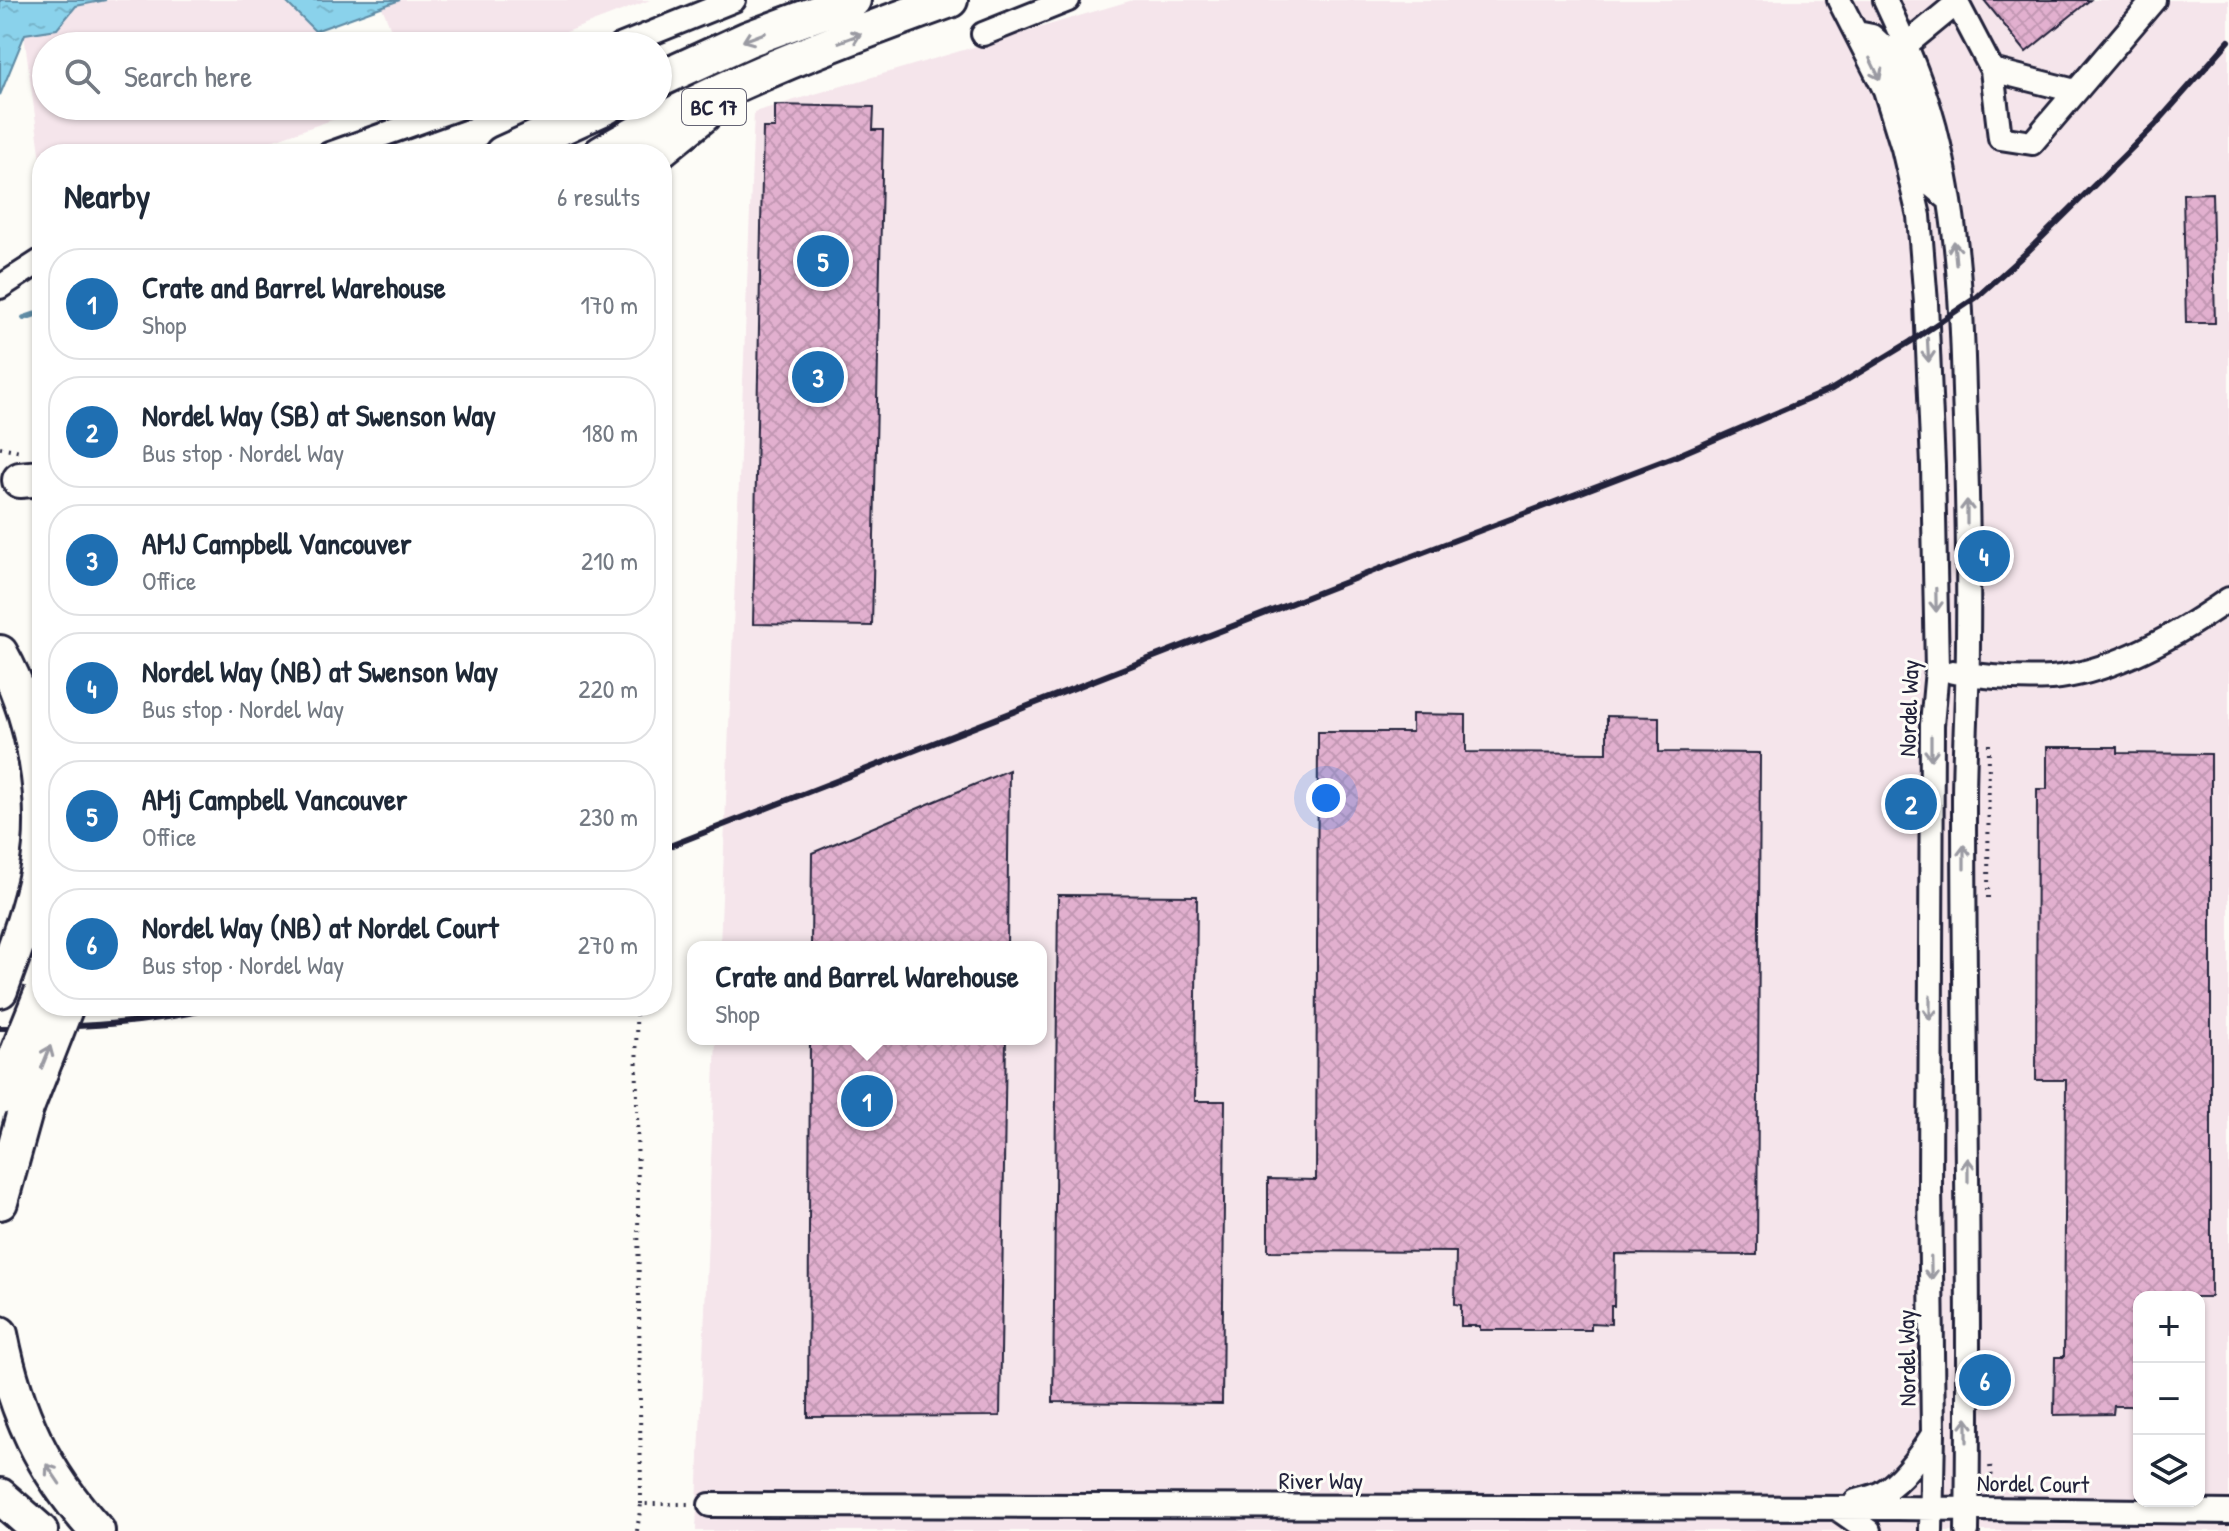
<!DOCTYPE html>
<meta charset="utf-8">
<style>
:root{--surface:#fff;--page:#f2f2f3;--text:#1f2937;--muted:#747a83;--line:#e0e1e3;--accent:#1f6fb2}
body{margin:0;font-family:"Patrick Hand",sans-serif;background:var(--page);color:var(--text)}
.controls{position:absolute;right:24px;bottom:24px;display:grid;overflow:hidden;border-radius:16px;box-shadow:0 2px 6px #0004}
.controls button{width:72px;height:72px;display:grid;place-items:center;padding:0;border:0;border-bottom:2px solid var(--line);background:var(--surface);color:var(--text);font:40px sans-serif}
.you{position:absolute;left:1326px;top:798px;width:28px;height:28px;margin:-20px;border:6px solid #fff;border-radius:50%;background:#1a73e8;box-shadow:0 0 0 12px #1a73e833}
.badge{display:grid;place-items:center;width:52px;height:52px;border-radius:50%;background:var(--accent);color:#fff;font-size:26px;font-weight:700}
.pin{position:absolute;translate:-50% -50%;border:4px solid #fff;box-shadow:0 2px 8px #0006}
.popup{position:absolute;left:687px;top:941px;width:360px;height:104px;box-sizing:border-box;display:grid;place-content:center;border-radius:16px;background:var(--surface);filter:drop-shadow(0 2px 6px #0005);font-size:26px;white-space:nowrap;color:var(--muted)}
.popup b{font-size:30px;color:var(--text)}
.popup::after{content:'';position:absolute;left:50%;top:100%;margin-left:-16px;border:16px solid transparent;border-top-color:var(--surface)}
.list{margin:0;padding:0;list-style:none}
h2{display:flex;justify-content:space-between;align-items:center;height:104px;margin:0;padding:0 32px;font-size:34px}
h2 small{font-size:26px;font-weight:400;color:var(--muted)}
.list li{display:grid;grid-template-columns:52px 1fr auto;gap:24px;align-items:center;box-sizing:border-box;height:112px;margin:0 16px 16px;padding:0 16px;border:2px solid var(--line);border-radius:32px}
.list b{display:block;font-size:30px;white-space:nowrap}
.list p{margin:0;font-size:26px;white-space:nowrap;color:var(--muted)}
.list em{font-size:26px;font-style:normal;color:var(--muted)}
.icon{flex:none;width:44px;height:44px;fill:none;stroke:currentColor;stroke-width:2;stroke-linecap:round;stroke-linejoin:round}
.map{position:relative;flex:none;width:2229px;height:1531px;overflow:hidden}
.search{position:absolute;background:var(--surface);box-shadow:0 2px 6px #0004;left:32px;top:32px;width:640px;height:88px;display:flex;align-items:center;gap:20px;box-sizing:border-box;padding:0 28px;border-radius:44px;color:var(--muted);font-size:30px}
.panel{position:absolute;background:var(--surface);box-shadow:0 2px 6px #0004;left:32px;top:144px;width:640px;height:872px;border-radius:32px}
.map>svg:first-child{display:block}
.built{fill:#f5e5eb;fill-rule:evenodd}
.water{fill:url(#water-ripples);stroke:#608ca5;stroke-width:2}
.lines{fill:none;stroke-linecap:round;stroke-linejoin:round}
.stream{stroke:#608ca5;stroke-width:6}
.building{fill:url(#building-cross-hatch);stroke:#22223b;stroke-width:2}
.minor-casing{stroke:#22223b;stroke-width:28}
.highway-casing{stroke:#22223b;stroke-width:40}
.path{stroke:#22223b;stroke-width:4;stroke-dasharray:2 6;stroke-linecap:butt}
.minor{stroke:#fdfcf7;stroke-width:22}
.highway{stroke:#fdfcf7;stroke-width:34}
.rail{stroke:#22223b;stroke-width:6}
.highway-bridge-casing{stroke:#22223b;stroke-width:40;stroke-linecap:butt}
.highway-bridge{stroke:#fdfcf7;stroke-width:34}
.oneway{stroke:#9a9aa2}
.labels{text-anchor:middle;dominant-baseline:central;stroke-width:6;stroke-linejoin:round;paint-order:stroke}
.shield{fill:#fdfcf7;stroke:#646373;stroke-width:2}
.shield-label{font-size:22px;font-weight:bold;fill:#22223b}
.street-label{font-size:24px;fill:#22223b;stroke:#fdfcf7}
</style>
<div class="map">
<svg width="2229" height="1531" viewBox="0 0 2229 1531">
<defs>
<pattern id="water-ripples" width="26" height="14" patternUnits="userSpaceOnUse" patternTransform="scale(2)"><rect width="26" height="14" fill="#8ad2eb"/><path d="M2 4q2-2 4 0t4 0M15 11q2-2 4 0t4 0" fill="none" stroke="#77b4ca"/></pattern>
<pattern id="building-cross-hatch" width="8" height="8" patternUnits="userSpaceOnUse" patternTransform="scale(2)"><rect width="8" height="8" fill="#e2b0cf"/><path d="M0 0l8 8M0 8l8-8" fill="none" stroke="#c297b3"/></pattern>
</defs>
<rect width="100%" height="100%" fill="#fdfcf7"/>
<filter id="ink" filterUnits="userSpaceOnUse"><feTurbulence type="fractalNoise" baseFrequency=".0125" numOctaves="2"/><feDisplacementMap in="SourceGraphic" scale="16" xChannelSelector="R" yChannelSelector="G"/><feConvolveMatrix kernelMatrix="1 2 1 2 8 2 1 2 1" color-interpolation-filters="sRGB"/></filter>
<g filter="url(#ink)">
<path class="built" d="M106,0H284L315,31L320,46H46V106H340L343,116L234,154H42V168L24,34L56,29L76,6Z
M400,0H650L530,46H398L382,7Z
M1133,0H2229V1531H696L716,1039H1041V947H720L754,112ZM2139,1297H2199V1501H2139Z"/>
<path class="water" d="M0,0H106L76,6L57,29L25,34L0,95Z
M284,0H400L315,31Z"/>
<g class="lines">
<path class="stream" d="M24,318L42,312"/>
</g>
<path class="building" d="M1984,0H2090L2026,52Z
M775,105L874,107L873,130H883L872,626L753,624L763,128H775Z
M2212,193L2215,323H2186L2183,194Z
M1412,714L1466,715V752L1607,753V716L1659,717V752L1760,753L1757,1255L1615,1254L1614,1306H1611V1324L1591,1323V1330H1480V1326H1461V1305L1455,1304L1456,1252L1268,1251V1179L1316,1180L1318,732H1412Z
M2047,747H2118V753L2211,754V1297H2139V1406H2114L2113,1414L2054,1415L2055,1357H2064L2066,1080H2036L2037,789H2047Z
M1009,770L1007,947H811L812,853Z
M1058,895L1197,896L1195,1101H1225L1222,1404L1053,1402Z
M810,1039H1006L1000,1416L808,1417Z"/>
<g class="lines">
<g class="minor-casing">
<path id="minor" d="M1839,0L1885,90L1903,148L1919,216L1926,303L1933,466L1937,670L1932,725L1930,1187L1933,1433L1931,1531
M1885,0C1907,47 1928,94 1939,145C1958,225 1962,309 1964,391C1967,474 1969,557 1968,639C1968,694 1964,748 1964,802C1964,1045 1971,1288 1967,1531
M1857,33L1872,36L1884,47L1901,82L1931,185L1948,199
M983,34L1068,0
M1906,45L1957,3L1992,70L2000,138L2032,143L2154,0
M620,46L734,0
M1992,70L2075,91
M329,154L464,106
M0,287L42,260
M1953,672C1985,677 2018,680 2051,678C2113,673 2179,634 2229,599
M1856,1501C1864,1499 1874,1497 1881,1493C1903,1480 1920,1455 1933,1434
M710,1505L1896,1508L2229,1512
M1836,1508L1869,1531"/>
</g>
<g class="highway-casing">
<path id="highway" d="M658,80L748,39L853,0
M502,154L607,106
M601,154C713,88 828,44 950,0
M655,154L703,115
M20,480L42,478
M0,653C34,713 51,805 37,873C29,913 14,951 0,990
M0,1202L26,1108
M0,1334C15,1412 43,1472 97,1531
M0,1496L40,1531"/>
</g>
<path class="path" d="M0,447L20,451
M1988,898L1989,739
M636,1006L641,1504
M1990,1466L1994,1489
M637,1531L641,1504H691"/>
<use href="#minor" class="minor"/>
<use href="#highway" class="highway"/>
<path class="rail" d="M662,849L1379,569L1676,456L1832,389L1910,342L1977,297L2027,252L2155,125L2229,41
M0,1028C75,1028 148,1024 221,1006"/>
<g class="highway-bridge-casing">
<path id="highway-bridge" d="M0,1097L42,993
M26,1108L66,1006"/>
</g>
<use href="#highway-bridge" class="highway-bridge"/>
</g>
<defs><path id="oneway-shaft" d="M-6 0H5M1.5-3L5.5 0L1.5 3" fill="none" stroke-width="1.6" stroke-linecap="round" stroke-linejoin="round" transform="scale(2)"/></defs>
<g class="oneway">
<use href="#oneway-shaft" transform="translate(754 37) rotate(159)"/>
<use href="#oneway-shaft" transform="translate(850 38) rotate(-21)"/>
<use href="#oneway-shaft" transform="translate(1875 69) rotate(64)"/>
<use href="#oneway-shaft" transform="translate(1955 253) rotate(-95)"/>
<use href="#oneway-shaft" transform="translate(1928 350) rotate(87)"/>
<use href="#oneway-shaft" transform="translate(1967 512) rotate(-90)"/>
<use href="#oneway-shaft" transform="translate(1936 600) rotate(89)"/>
<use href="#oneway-shaft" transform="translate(1931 748) rotate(90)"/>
<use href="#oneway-shaft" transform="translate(1964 857) rotate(-90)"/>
<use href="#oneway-shaft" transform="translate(1930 1008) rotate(90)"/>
<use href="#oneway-shaft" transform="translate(46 1057) rotate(-68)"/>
<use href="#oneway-shaft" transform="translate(1968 1170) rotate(-90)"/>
<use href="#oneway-shaft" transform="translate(1931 1268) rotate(89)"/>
<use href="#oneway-shaft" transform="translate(1967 1430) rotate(-90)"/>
<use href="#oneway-shaft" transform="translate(53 1474) rotate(-124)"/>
</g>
</g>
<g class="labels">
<rect class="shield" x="682" y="89" width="64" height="36" rx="6"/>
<g class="shield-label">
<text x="714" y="107">BC 17</text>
</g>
<g class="street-label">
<text transform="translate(1908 708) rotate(-88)">Nordel Way</text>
<text transform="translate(1906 1358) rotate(-91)">Nordel Way</text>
<text x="1321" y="1480">River Way</text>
<text transform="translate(2033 1483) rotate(1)">Nordel Court</text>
</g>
</g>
</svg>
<div class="controls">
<button>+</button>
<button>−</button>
<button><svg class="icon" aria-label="layers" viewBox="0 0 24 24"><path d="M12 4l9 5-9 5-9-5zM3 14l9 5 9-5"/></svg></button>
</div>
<div class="you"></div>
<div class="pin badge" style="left:867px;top:1101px">1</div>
<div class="popup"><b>Crate and Barrel Warehouse</b>Shop</div>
<div class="pin badge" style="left:1911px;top:804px">2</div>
<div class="pin badge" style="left:818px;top:377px">3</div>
<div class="pin badge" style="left:1984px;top:556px">4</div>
<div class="pin badge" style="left:823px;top:261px">5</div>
<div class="pin badge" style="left:1985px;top:1380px">6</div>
<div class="search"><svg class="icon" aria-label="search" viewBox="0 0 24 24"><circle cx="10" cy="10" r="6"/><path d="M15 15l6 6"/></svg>Search here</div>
<section class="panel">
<h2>Nearby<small>6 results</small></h2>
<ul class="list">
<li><span class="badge">1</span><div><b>Crate and Barrel Warehouse</b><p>Shop</p></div><em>170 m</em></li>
<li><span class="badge">2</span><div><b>Nordel Way (SB) at Swenson Way</b><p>Bus stop · Nordel Way</p></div><em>180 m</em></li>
<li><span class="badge">3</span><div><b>AMJ Campbell Vancouver</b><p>Office</p></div><em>210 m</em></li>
<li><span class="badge">4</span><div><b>Nordel Way (NB) at Swenson Way</b><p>Bus stop · Nordel Way</p></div><em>220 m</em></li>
<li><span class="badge">5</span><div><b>AMj Campbell Vancouver</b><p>Office</p></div><em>230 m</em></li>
<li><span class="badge">6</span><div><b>Nordel Way (NB) at Nordel Court</b><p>Bus stop · Nordel Way</p></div><em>270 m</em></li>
</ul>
</section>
</div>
